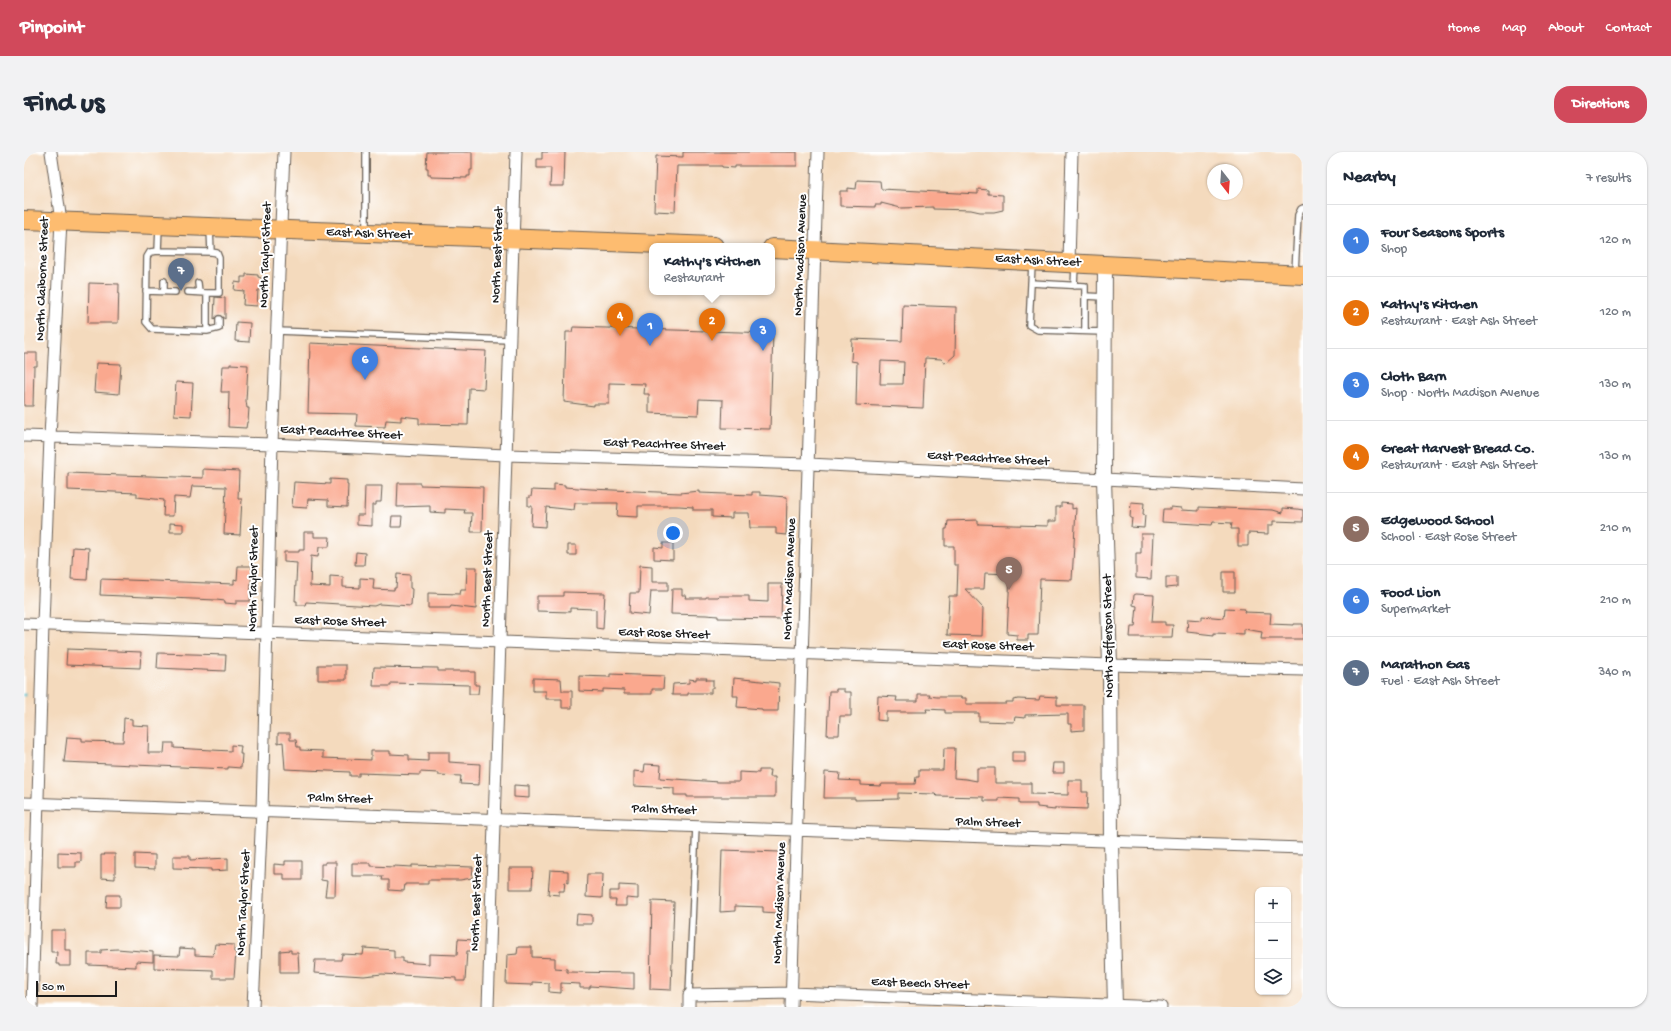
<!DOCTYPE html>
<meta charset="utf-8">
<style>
:root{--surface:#fff;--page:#f2f2f3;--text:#1f2937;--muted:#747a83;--line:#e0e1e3;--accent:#d1495b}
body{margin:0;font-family:"Gochi Hand",sans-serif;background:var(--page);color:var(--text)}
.controls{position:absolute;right:12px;bottom:12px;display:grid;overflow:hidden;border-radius:8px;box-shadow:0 1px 3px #0004}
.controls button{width:36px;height:36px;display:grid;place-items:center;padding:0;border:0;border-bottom:1px solid var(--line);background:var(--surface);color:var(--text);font:20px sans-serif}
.compass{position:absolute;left:1183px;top:12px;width:36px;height:36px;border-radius:50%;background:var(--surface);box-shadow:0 1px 3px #0004;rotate:163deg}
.scale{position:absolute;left:12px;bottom:10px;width:81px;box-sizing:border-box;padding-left:4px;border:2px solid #1c1c1c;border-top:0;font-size:11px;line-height:14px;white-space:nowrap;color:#1c1c1c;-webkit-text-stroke:3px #fff;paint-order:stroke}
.you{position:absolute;left:649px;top:381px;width:14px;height:14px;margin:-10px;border:3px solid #fff;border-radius:50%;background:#1a73e8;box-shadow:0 0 0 6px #1a73e833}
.badge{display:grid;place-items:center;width:26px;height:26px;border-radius:50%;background:var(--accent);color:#fff;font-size:13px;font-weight:700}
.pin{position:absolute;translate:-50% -33px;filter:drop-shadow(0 1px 2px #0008)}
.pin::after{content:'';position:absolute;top:21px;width:14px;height:12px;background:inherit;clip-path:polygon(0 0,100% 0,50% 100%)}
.popup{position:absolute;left:625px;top:91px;width:126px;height:52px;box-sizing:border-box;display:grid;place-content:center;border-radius:8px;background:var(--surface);filter:drop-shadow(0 1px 3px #0005);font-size:13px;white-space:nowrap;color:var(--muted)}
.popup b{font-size:15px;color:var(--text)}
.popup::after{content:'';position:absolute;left:50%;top:100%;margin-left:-8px;border:8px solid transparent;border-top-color:var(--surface)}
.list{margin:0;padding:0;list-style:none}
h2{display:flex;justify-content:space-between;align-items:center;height:52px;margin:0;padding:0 16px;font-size:17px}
h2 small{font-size:13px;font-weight:400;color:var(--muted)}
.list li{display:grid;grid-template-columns:26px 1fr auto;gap:12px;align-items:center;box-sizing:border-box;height:72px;padding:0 16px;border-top:1px solid var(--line)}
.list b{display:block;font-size:15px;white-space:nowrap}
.list p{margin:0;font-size:13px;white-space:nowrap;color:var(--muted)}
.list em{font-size:13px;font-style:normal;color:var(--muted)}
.icon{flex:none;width:22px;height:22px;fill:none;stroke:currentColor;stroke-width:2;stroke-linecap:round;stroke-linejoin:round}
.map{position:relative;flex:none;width:1279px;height:855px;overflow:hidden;border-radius:16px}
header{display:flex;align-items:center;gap:24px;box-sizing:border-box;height:56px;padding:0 20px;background:var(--accent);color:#fff}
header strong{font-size:19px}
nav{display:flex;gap:22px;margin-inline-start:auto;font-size:14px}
.intro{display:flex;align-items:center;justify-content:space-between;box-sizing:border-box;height:96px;padding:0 24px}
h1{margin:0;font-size:28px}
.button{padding:10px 18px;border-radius:16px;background:var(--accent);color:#fff;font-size:14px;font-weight:700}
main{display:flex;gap:24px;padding:0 24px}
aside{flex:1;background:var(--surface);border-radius:16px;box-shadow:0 1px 3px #0004}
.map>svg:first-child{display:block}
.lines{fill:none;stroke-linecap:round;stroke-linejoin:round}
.stream{stroke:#51bdcb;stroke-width:3}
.building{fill:#faa88e;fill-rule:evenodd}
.service-casing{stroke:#685e54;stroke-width:8}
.minor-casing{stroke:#685e54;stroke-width:13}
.tertiary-casing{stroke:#685e54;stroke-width:16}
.primary-casing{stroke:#685e54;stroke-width:20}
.service{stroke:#fff;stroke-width:5.5}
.minor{stroke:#fff;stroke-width:11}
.tertiary{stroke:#fff;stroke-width:14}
.primary{stroke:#fdbc70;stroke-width:18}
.labels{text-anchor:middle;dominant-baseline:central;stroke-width:4;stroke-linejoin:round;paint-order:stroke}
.street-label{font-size:13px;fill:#1c1c1c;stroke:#fff}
</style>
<header>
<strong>Pinpoint</strong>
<nav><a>Home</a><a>Map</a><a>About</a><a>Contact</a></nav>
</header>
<div class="intro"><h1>Find us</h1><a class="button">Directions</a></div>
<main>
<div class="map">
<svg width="1279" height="855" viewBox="0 0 1279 855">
<rect width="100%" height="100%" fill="#fff"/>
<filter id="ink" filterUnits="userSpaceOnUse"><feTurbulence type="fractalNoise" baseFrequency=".025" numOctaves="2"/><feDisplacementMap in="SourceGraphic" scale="8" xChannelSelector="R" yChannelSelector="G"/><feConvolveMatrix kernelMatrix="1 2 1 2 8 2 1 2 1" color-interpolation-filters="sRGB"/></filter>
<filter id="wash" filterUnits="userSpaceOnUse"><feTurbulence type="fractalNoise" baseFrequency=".012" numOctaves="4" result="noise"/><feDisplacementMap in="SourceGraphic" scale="16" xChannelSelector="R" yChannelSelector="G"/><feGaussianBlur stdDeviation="0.9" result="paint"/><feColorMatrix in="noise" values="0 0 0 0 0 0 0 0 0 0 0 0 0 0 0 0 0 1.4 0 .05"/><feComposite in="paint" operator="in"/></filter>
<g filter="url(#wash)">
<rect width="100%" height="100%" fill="#f4dabd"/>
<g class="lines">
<path class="stream" d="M0,543H1"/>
</g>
<g id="blocks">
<path class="building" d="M403,0H448V18H446V24H443V26L407,25V23H404V16H402Z
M518,0H541L540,34H526L527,16H513V7H518Z
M659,0H773V14H711V16L698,15V14H653L651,60L630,59L632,4L659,5Z
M833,28L856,29L857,37L954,42V37L964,38V42L979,43V58L970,60H956L947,58L909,57V55L877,56L857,51V53H851V55L816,54V39H824V36L832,37Z
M222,122L234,123V125L238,126L237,138H234L233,154L219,153L220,139L210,138L211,130L217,131V125H222Z
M65,131L95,132L94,171H64Z
M191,145L201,146V167L195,163L190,167Z
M879,153L932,155L931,203L922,211L917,207L901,206L899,256L832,253L833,210L827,209L828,187L878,189ZM857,209L880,210L879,232H856Z
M212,170L226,171L225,190L211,189Z
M549,175L749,181L746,277L698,276L699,248L675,247L674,263L625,261V242H620L621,232L585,231V252H570V254L540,250L542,180H548Z
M286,191L462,199L460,237L445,236L444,273L395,272V266L377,264V269L362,268L361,275L332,274L333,262L284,261Z
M0,201H13V214H10L9,254H0Z
M72,211L97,212L95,242L70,240Z
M206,212L224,213L222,249L223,256H225L224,270H223L222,276L204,275L205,241V240H197L199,214H206Z
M152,230L169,231L167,264L150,263Z
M179,317L215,319L214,347H218L216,383L200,382L202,335L168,334L166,346L150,345L149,364H139L140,348L113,345V341L44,338V321L179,326Z
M306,327L323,328V333H324L323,355L304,354V348L284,347L283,356L268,355L270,330L306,332Z
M374,331H396V333L459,335L458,380H447L448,361H440L441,358L421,357V361L406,360V354L373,355Z
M530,332L541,333V335L567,337L656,341L675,339V341L728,343V340H736V343L763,345L762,383L752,382V376H726L725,361H708V366L688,365V358H669V355L655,354H614V365L593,364L594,351H551L550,358L522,355L521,375L507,374L508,354H504V345H507L508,338L530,339Z
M341,334H358L357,350H352V353H348V374L333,373V363H340Z
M1107,350L1120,351L1119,362L1121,363L1120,376L1107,375L1108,366H1106Z
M1037,351L1048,352V357L1052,356L1048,428L1016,427L1014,483H1004V488H993V483L983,482L986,422L961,421L960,437H941L959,456L958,484L923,483L925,444H933L934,413H930V394H921V377H923L924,369L954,368V372L1024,374V369H1032V355H1037Z
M1146,355L1157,356V358L1175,359V355L1249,358L1259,361V356L1273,357L1279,358V370L1249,369V373H1244V382L1224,381V394H1214V377H1207L1208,371L1189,370L1188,373L1138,370L1139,357H1146Z
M368,364H378L377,375H367Z
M146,371L159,372V380H146Z
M280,380H290V385H306L305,395H295L294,405L287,404L286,434L306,435V424L319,425V435L336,436V426L350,427L349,437L370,438V436H372L373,422L386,423V436L388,437L387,454L355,452L350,454L282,450L281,453H273V449H271L273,411L260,410V400H275V398H280Z
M1117,382H1129L1127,427L1112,426V401H1117Z
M639,391H649V408L630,407V395L639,396Z
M544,393H552V403H544Z
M49,395L65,396L63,428L47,427Z
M332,400L341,401L340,413H331Z
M616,413L628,414V430H644V439H627L625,463L605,461L606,441H615Z
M214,414H228L226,449H212V452L201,451V449L192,448L76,443L77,427L210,432V427L213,428Z
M443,415H453L452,457L427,454L426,456H404V441L436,442L437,438H442Z
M1199,420H1211V440H1199Z
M1142,425H1153V435L1142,436Z
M744,432H758L757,467L694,466V464L682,463L647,462L648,437H658V443H662L661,446H682V445H694L695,444H725V449L744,450Z
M539,440L581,441L579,477L572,476V458L570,457L546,456V460L513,459V444H539Z
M1112,442L1130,443L1128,470H1141V473H1149L1148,485H1106L1107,475H1111L1113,454L1109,453L1110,443Z
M1201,456L1221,457L1220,460L1247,461L1246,472L1270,473V472H1279V487H1237L1238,480L1220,477V482L1190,481V483L1163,480L1164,467L1178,468V464L1200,466Z
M43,497L117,500L116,516L42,513Z
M134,501L202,503L201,519L133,516Z
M294,513H322V528H294Z
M350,515L414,516V519H446V520H451V533H455L454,542H445V533L367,531V534H349Z
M586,522L640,524L639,537H628V542H600V538L579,537V540L555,539V524L586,525Z
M509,526L537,527L538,539H548V556H538V547H522V539H509Z
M672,526H683L682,528H689V536H687V541H664V543H648L649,532L665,531V527L672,528Z
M710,526L755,531L754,559H738V557L713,555L714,544H709Z
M812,537H820V540H827V564H816L815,583H803L805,539H812Z
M894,542H906L905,544L913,545H937V546H942V552H982V550H989V548L994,547L1015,548L1016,544L1033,545V553H1060V578L1047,579V572H1044V562L1001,563V566L991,565L990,570L955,569V561H921V558L902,557L903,560H862V569L853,568L854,544L873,545L872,549H894Z
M100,566L108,567V573L125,574L124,601H140L141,591H150V596L207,599V593L217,594L216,602H218L217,616L204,615V617L40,610L43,585L58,586V589L99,590Z
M254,581H266V588H272L273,595H276V598L299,599V606L347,608V599H366V602L385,603V608L404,609V600H425V610L456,612L455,633L436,632L437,624L414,623V621L396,620V623L335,621V624H326V620L261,617L259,590L254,591Z
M920,596H931L930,626L942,627L953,629V616H971V631H1007V642L1044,643V628H1058V640H1064L1063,657L1037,656H1031V658L1022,657V656L1013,655V652H995V647L975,646V649H960V645L913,644L911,642L874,641V647L831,648V646H800L801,620L816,621L815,628L837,629V633L857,634L858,632H891L892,625H895V618H919Z
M988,600H1001V610H988Z
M1029,611H1040V621H1028Z
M621,612L637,613L636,626L695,630H715V620L735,621V618H746L745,625H751V645H663V643H650V636L610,634V619L620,620Z
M490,633L505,634V646L490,645Z
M698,698L756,700L754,761L739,760V755L711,754V759L696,760Z
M34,700L57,701V710H52V715H34Z
M80,702H91V727L77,726V703H81Z
M111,702L131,703V717L111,716Z
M149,704H166V708L204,706V718L187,719V717L149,716Z
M261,709H278V728H260V722H250V712L261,713Z
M301,710H312L311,744H301L303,729L297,728V712H301Z
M328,711H347V714L370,715V714L388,715V713L449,715L448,726L436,728H404V732H381L380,739L365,738V728H358L359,724H328Z
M485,716H509L508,737H485Z
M526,718L544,719V731L541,730L540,739H535V743L524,742Z
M563,722H579L578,746L562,745Z
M595,733L614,734V747L602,746V754H591L592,748H586V739H595Z
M83,743H96V755H82Z
M628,749L650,750L647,838L626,837Z
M553,762L568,763V772H552Z
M27,778H41V798H47V814H35V812H32L33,800H27Z
M434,787L451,788L450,799H443L441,829H432V826L358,822L340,824L290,821L291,808H317L318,802L339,803L340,796L370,798V806H379V810L405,812V802L433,803Z
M191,792L210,793V800H212L210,826H189V818L130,816V803L155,804L156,796L171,797V803L189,804Z
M494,795H508V805L531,806V816L543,817V820L610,821V837L566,834V836H556V832L537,831V841L525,840V831L508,830V833L482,832L483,803L493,802Z
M93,797L129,800V810L112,809V815L64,813V801H77V798Z
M267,798V801H274L275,820H256V799Z"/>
</g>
</g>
<g filter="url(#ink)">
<use href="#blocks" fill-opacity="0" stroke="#685e54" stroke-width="1"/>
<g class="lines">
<g class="service-casing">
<path id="service" d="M135,75L134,99L187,100L186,77
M342,79V0
M134,99L126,100L123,105L122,170L128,177L183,179V141H195V106L193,101L187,100
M1008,112L1005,173L1014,178L1080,180
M1271,120L1274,63L1277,57L1279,56
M174,131L175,140
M1007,131L1061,134V179
M1050,134L1051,114
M122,139L151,140
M140,139V129
M164,140L183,141
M1061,144L1081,145
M183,179L195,176V167
M253,179L485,188
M665,843L672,674"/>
</g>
<g class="minor-casing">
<path id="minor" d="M1045,111L1048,0
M0,284L248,292L482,303L785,312L1279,337
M0,472L1086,513L1279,518
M0,651L1279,696
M8,855L19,472L26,285L37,69L27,0
M229,855L238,658L248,292L260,0
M464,855L492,0
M665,855V843L767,841L1137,855
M767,855L794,0"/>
</g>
<g class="tertiary-casing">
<path id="tertiary" d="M1081,112L1080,327L1086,513L1087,690L1091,855"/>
</g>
<g class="primary-casing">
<path id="primary" d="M0,68L690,94
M748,96L1279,123"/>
</g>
<use href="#service" class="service"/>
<use href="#minor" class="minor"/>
<use href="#tertiary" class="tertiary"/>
<use href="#primary" class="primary"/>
</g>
</g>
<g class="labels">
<g class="street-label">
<text transform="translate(345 82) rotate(2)">East Ash Street</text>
<text transform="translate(242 103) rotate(-88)">North Taylor Street</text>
<text transform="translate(474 103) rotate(-88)">North Best Street</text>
<text transform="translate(777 103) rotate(-88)">North Madison Avenue</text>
<text transform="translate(1014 109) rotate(3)">East Ash Street</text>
<text transform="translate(19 127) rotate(-88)">North Claiborne Street</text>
<text transform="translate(317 281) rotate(3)">East Peachtree Street</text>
<text transform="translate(640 293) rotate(2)">East Peachtree Street</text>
<text transform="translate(964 307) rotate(3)">East Peachtree Street</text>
<text transform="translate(230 427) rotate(-89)">North Taylor Street</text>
<text transform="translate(464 427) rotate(-88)">North Best Street</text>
<text transform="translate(766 427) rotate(-88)">North Madison Avenue</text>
<text transform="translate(316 470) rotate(2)">East Rose Street</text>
<text transform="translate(640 482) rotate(2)">East Rose Street</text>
<text transform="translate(1085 484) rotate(-91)">North Jefferson Street</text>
<text transform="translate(964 494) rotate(2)">East Rose Street</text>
<text transform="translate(316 647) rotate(2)">Palm Street</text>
<text transform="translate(640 658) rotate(2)">Palm Street</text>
<text transform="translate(964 671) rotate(2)">Palm Street</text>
<text transform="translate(220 751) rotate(-87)">North Taylor Street</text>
<text transform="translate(453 751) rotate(-88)">North Best Street</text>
<text transform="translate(756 751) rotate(-88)">North Madison Avenue</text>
<text transform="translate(896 832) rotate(2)">East Beech Street</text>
</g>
</g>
</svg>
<div class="controls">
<button>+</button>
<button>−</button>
<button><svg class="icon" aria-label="layers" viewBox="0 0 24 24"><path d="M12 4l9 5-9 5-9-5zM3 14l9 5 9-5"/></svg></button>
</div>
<svg class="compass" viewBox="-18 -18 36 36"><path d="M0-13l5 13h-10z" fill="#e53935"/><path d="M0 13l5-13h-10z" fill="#747a83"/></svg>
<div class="scale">50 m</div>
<div class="you"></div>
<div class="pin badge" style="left:626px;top:194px;background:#3f7fe0">1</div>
<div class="pin badge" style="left:688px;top:189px;background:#e8710a">2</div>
<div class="popup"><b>Kathy's Kitchen</b>Restaurant</div>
<div class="pin badge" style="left:739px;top:199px;background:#3f7fe0">3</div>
<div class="pin badge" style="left:596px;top:184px;background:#e8710a">4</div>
<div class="pin badge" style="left:985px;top:438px;background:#8d6e63">5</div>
<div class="pin badge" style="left:341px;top:228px;background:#3f7fe0">6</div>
<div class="pin badge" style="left:157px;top:139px;background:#5c6f8a">7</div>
</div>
<aside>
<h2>Nearby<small>7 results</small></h2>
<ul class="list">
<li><span class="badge" style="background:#3f7fe0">1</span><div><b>Four Seasons Sports</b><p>Shop</p></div><em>120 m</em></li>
<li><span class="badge" style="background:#e8710a">2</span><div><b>Kathy's Kitchen</b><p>Restaurant · East Ash Street</p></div><em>120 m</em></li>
<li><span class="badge" style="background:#3f7fe0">3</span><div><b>Cloth Barn</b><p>Shop · North Madison Avenue</p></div><em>130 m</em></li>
<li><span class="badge" style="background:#e8710a">4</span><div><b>Great Harvest Bread Co.</b><p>Restaurant · East Ash Street</p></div><em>130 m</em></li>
<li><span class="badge" style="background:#8d6e63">5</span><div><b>Edgewood School</b><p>School · East Rose Street</p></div><em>210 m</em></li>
<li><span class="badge" style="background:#3f7fe0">6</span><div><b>Food Lion</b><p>Supermarket</p></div><em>210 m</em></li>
<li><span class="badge" style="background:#5c6f8a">7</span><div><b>Marathon Gas</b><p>Fuel · East Ash Street</p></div><em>340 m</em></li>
</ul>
</aside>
</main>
